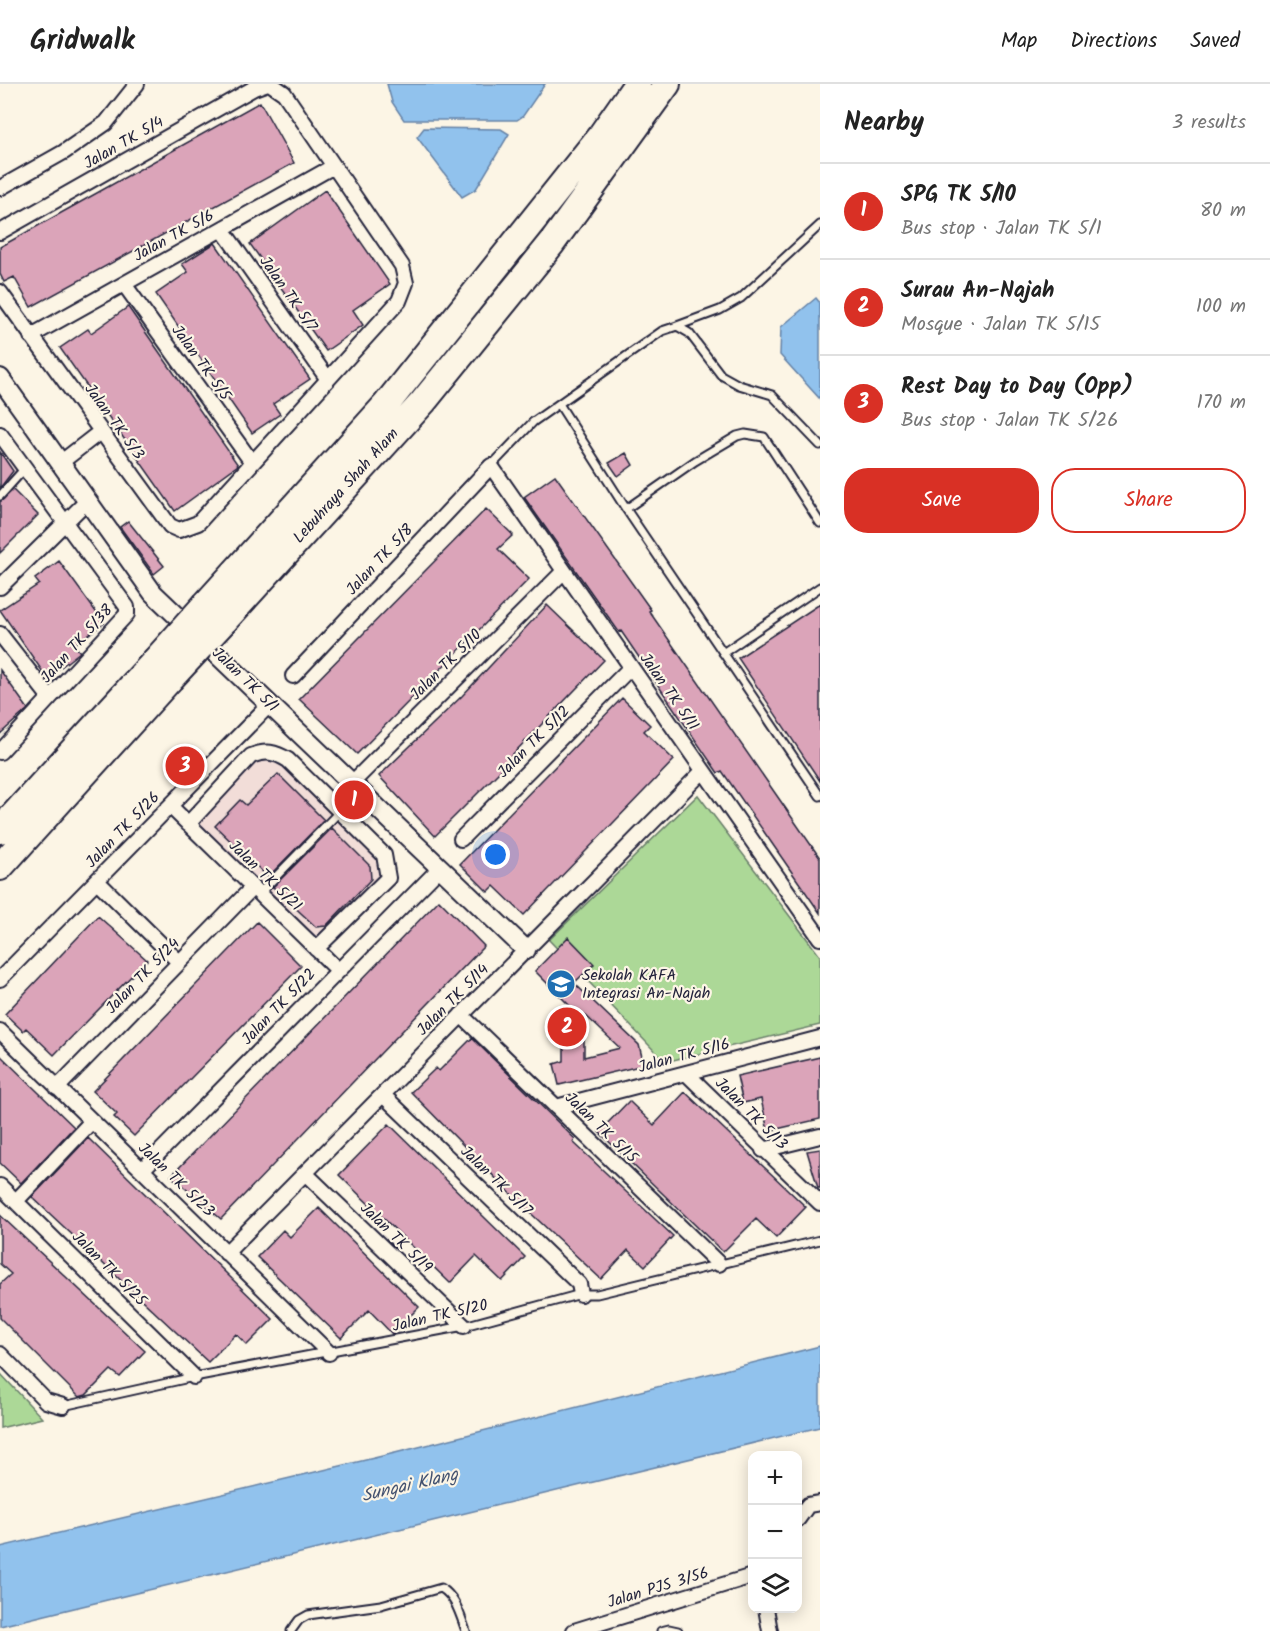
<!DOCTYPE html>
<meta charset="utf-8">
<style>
:root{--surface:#fff;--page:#f2f2f2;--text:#222;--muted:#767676;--line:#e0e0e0;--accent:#d93025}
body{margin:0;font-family:Kalam,sans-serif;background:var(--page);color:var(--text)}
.controls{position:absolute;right:18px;bottom:18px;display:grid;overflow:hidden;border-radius:12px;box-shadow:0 3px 15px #0003}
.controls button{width:54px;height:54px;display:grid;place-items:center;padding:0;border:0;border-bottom:2px solid var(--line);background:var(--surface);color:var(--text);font:30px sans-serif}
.you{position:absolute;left:496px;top:771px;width:21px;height:21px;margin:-15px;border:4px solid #fff;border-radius:50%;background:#1a73e8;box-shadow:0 0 0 9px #1a73e833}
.badge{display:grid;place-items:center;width:39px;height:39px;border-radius:50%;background:var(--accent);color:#fff;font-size:20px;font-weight:700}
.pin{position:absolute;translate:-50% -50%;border:3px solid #fff;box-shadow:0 2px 6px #0006}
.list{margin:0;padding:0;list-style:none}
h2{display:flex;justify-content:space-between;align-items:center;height:78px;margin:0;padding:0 24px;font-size:26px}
h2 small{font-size:20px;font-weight:400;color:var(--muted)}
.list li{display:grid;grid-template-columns:39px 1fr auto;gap:18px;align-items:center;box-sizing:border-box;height:96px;padding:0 24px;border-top:2px solid var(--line)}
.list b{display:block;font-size:22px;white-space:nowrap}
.list p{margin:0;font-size:20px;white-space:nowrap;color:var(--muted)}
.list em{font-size:20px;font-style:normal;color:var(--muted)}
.actions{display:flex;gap:12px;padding:18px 24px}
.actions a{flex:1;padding:14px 0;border:2px solid var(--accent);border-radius:24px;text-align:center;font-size:21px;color:var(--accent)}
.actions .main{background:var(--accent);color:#fff}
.icon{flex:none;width:33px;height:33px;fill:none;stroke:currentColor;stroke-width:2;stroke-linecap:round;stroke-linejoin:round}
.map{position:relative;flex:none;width:820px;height:1547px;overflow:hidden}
header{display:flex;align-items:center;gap:36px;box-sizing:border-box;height:84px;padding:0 30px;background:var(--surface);border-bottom:2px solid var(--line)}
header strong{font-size:28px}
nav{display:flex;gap:33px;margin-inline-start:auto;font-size:21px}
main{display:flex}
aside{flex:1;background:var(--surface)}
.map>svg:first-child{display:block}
.built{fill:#f2ddd8}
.green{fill:#acd897;stroke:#677d69;stroke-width:1.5}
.water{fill:#91c2ed;stroke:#6582a6;stroke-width:1.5}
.building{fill:#dba4b9;stroke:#22223b;stroke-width:1.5;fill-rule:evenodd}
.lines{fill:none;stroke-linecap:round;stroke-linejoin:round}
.service-casing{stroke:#22223b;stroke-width:11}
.minor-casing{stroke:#22223b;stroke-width:18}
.tertiary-casing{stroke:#22223b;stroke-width:22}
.motorway-casing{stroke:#22223b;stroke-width:30}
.service{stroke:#fcf5e5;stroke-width:7}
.minor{stroke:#fcf5e5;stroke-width:14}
.tertiary{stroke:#fcf5e5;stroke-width:18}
.motorway{stroke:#fcf5e5;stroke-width:26}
.motorway-bridge-casing{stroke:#22223b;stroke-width:30;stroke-linecap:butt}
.motorway-bridge{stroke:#fcf5e5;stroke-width:26}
.labels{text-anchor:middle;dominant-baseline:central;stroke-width:4.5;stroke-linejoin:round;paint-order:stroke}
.street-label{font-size:16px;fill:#22223b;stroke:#fcf5e5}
.poi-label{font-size:16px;fill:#22223b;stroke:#fcf5e5;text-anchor:start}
.water-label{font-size:18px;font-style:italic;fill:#435270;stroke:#fcf5e5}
</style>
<header>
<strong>Gridwalk</strong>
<nav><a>Map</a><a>Directions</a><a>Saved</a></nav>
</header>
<main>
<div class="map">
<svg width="820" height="1547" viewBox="0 0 820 1547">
<rect width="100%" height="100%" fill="#fcf5e5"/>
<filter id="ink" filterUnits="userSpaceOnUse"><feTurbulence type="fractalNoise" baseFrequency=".0167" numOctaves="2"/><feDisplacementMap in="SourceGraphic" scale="12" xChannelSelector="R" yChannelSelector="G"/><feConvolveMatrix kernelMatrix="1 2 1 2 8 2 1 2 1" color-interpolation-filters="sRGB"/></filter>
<g filter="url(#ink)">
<path class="built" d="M0,357L21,384L0,407Z
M264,674L286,680L380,774L383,792L317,857L194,740L254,676Z"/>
<path class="green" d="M698,711L820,872V941L665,978L549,856Z
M0,1289L42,1334L0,1344Z"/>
<path class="water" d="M387,0H545L523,32L517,36H404L392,18Z
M424,44L501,45L509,50L476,105L462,113L417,53Z
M816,214L820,219V315L780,271L781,243Z
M820,1262V1343L0,1542V1463L395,1369Z"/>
<path class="building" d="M260,18L294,79L31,223L14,193L4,198L0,190V163Z
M325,106L390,200L353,226L363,241L326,267L250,160Z
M215,159L310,295L273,320L280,330L252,349L156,210L188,188L182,180Z
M128,223L238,381L175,427L60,264L88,245L91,249Z
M0,368L13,387L0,404Z
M626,369L633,381L618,392L609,379Z
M555,391L651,526L649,527L820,774V829L722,687L718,689L621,547L619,548L524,413Z
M13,406L38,431L0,469V418Z
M486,425L513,451L498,465L529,495L357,670L299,615Z
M128,437L164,482L154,490L120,443Z
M59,477L104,539L74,561L80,568L47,594L0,526L39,500L35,495Z
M820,520V697L738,574Z
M547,521L604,576L511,672L513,674L435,752L379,692L462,612Z
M0,586L28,625L0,650Z
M622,614L650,641L644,647L674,676L524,831L494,802L488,808L460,780Z
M278,690L324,736L268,793L215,742L240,716L246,721Z
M332,744L370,782L371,795L326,842L316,843L273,803Z
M439,816L484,862L221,1135L171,1092Z
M98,832L147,876L54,971L26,944L23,947L5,930Z
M257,838L301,882L134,1052L114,1033L117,1030L93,1007Z
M568,853L594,880L574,899L639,961L644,981L559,1001L554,980L564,977V955H550V931H579L535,887ZM584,930L620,964L584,973Z
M472,954L575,1055L573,1058L673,1152L645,1182L628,1166L601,1195L522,1121L411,1008L436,984L439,987Z
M0,971L74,1043L21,1099L0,1079Z
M820,973V1035L768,1047L761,1015L743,1019L737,992Z
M685,1008L806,1123L776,1154L756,1135L723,1168L599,1048L629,1017L654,1041Z
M389,1040L525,1173L502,1197L476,1172L450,1199L339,1091Z
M88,1054L273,1235L247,1261L236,1250L208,1278L32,1113Z
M820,1065V1104H818L807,1067Z
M319,1124L419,1223L392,1250L369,1226L341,1254L257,1173L283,1146L290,1153Z
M0,1131L145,1267L120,1293L111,1286L86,1311L79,1313L0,1234V1200L11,1190L0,1180Z"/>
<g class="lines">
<g class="service-casing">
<path id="service" d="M677,242L720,226L741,214L820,141
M559,320L626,425
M491,382L533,338L662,247L677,242L689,249L721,291L739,301L772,311L820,361
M0,412L26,383
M820,439L764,353L745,350L737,352L695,377L626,425L820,712
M723,569L820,503
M259,810L340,727
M63,1322L194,1293L464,1242L581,1210H597L820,1156
M291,1547L299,1536L308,1531L381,1521L441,1504C456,1513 460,1531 466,1547
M661,1547L669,1545L678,1547"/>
</g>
<g class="minor-casing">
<path id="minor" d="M0,104L64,68L106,39L137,0
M222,145L327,294
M0,148L254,4L265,0
M124,200L251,377
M0,208L170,442L179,446L198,439L399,217L406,199L402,182L284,9L271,0
M31,252L334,82
M0,350L127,523V530L0,668
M60,379L100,348
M0,503L87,417
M0,550L50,614
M293,592L491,382L820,854
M352,699L564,487
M170,722L338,886
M188,740L251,672C266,666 275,668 288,676L384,771L388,794L316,865
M461,755L631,583
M97,797L179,878
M0,895L270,620
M461,931L719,1180
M0,947L329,1269
M686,989L820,1119
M57,1004L253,803
M383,1011L579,1200L581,1210
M556,1023L820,954
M763,1066L820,1052
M142,1086L440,784
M305,1089L464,1242
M0,1102L194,1293
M16,1117L92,1037
M226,1169L703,687
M0,1270L46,1317L63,1322
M798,1435L808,1421L820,1419
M766,1524L770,1547
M574,1547L752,1492"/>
</g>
<g class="tertiary-casing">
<path id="tertiary" d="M0,294L153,509L526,866"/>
</g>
<g class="motorway-casing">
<path id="motorway" d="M206,520L385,322L602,50L637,0
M224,537L423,318L552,159L667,0
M0,746L155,577
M0,783L170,595"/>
</g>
<use href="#service" class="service"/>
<use href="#minor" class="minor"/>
<use href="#tertiary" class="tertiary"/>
<use href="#motorway" class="motorway"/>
<g class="motorway-bridge-casing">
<path id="motorway-bridge" d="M155,577L206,520
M170,595L224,537"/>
</g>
<use href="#motorway-bridge" class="motorway-bridge"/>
</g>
</g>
<defs>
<g id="school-disc" transform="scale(1.5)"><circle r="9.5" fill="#1f6fb2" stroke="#fcf5e5"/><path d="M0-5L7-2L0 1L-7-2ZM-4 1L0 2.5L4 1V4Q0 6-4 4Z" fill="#fff"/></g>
</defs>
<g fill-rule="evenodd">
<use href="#school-disc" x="561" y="900"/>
</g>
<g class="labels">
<g class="street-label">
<text transform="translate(124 59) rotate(-30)">Jalan TK 5/4</text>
<text transform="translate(174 152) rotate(-29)">Jalan TK 5/6</text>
<text transform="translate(288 210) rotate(55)">Jalan TK 5/7</text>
<text transform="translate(201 279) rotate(54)">Jalan TK 5/5</text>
<text transform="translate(114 338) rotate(54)">Jalan TK 5/3</text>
<text transform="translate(346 402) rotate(-48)">Lebuhraya Shah Alam</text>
<text transform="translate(380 476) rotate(-47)">Jalan TK 5/8</text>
<text transform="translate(77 560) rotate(-48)">Jalan TK 5/38</text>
<text transform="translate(446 581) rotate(-45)">Jalan TK 5/10</text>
<text transform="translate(245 596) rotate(44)">Jalan TK 5/1</text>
<text transform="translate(669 608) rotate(55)">Jalan TK 5/11</text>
<text transform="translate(534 658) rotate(-45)">Jalan TK 5/12</text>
<text transform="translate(123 746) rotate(-46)">Jalan TK 5/26</text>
<text transform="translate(265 792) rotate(44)">Jalan TK 5/21</text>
<text transform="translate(143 892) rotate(-46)">Jalan TK 5/24</text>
<text transform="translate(453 916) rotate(-45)">Jalan TK 5/14</text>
<text transform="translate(279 923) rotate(-46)">Jalan TK 5/22</text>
<text transform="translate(684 972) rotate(-15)">Jalan TK 5/16</text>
<text transform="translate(751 1030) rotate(45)">Jalan TK 5/13</text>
<text transform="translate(601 1044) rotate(44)">Jalan TK 5/15</text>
<text transform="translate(176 1096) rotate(44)">Jalan TK 5/23</text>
<text transform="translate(496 1097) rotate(44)">Jalan TK 5/17</text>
<text transform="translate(396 1154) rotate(44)">Jalan TK 5/19</text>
<text transform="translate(109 1185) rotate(45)">Jalan TK 5/25</text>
<text transform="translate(440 1232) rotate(-13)">Jalan TK 5/20</text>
<text transform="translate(658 1504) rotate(-17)">Jalan PJS 3/56</text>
</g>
<g class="poi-label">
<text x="582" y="891">Sekolah KAFA<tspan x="582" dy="18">Integrasi An-Najah</tspan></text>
</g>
<g class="water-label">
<text transform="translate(410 1402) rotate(-13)">Sungai Klang</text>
</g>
</g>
</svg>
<div class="controls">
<button>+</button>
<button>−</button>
<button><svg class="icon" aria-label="layers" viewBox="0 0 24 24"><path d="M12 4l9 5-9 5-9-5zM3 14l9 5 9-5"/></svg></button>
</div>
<div class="you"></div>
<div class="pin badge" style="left:354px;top:716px">1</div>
<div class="pin badge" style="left:567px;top:943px">2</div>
<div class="pin badge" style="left:185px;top:682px">3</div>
</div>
<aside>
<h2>Nearby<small>3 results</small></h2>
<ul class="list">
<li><span class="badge">1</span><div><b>SPG TK 5/10</b><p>Bus stop · Jalan TK 5/1</p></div><em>80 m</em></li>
<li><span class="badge">2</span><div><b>Surau An-Najah</b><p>Mosque · Jalan TK 5/15</p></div><em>100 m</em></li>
<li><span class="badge">3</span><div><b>Rest Day to Day (Opp)</b><p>Bus stop · Jalan TK 5/26</p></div><em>170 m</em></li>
</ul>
<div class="actions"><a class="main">Save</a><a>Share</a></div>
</aside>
</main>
